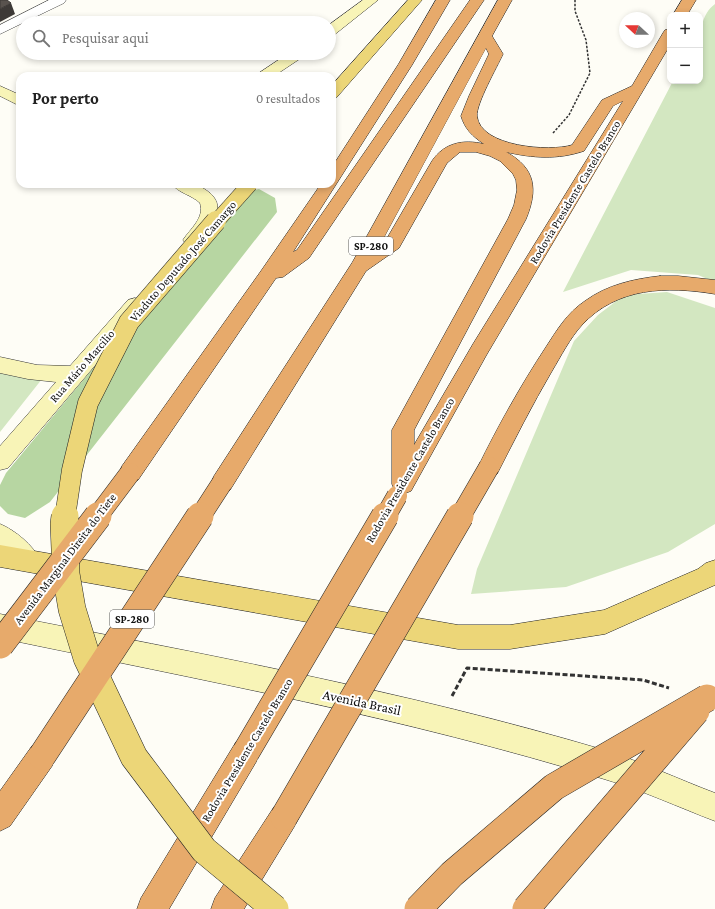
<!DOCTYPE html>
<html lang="pt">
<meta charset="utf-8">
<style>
:root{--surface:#fff;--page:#f6f6f6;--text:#222;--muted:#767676;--line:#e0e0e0}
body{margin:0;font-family:"Crimson Pro",serif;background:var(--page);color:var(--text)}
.controls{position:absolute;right:12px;top:12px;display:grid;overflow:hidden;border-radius:8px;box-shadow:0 2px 6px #0003}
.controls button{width:36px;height:36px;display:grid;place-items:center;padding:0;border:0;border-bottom:1px solid var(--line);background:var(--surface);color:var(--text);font:20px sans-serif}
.compass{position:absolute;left:619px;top:12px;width:36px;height:36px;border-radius:50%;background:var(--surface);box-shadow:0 2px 6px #0003;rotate:291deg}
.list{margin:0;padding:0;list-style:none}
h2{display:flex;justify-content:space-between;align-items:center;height:52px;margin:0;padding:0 16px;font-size:17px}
h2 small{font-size:13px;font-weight:400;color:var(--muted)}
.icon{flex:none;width:22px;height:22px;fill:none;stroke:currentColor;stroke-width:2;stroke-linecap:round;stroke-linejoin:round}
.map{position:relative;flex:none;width:715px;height:909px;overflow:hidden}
.search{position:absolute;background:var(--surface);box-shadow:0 2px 6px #0003;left:16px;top:16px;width:320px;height:44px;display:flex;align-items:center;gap:10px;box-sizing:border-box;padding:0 14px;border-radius:22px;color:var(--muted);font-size:15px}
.panel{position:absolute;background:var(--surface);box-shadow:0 2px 6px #0003;left:16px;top:72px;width:320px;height:116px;border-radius:12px}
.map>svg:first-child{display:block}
.green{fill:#d3e7c1}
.forest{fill:#b7d6a2}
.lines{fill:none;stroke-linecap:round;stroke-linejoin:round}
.street-casing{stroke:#444;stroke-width:1}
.secondary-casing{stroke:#333;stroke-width:1}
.primary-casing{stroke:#222;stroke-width:1}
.highway-casing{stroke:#222;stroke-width:1}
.path-far1{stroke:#333;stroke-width:1.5;stroke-dasharray:2.5 1.5;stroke-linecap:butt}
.path{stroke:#333;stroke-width:3;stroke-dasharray:5 2.5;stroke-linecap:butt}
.street{fill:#fff;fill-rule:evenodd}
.secondary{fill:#f8f4b7;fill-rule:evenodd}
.primary{fill:#ecd678;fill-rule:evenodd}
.highway{fill:#e7aa6b;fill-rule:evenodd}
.primary-bridge-far2-casing{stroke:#222;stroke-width:16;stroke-linecap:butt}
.primary-bridge-far1-casing{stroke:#222;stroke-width:21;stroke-linecap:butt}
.primary-bridge-casing{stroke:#222;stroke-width:28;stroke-linecap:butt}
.highway-bridge-far1-casing{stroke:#222;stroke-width:21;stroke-linecap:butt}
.highway-bridge-casing{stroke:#222;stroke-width:28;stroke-linecap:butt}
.primary-bridge-far2{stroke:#ecd678;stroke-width:15}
.primary-bridge-far1{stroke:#ecd678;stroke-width:20}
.primary-bridge{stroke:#ecd678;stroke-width:27}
.highway-bridge-far1{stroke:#e7aa6b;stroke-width:20}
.highway-bridge{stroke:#e7aa6b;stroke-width:27}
.shaded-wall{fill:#3e3a37}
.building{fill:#59534e;stroke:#3e3a37}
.labels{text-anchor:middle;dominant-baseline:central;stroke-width:4;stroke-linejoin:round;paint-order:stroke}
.shield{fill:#fff;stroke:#585858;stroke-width:1}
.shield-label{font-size:11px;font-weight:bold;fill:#111}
.street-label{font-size:12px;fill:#111;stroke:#fff}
.near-street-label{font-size:14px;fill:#111;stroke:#fff}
</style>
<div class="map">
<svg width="715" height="909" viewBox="0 0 715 909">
<rect width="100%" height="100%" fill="#fefdf6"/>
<path class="green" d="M715,4V282L698,275L631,270L563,292L673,81H700C700,58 694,19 715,4Z
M667,292L715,308V524L668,552L566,587L471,594L477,569L574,341L598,315L624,295Z
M0,369L42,379L0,432Z"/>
<path class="forest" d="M259,189L275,198L277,212L50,502L25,518L8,514L0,506V485L6,473L74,391L215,223L231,195Z"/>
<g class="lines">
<g class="street-casing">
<path id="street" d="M49,0H66L64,3L0,34V25Z"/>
</g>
<g class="secondary-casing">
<path id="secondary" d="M363,0H378L334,35L329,36V25Z
M289,53H306L304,56L274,76H257L259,73Z
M0,86L20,95V106L0,96Z
M172,184C178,184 187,183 194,184C199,185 206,190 210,193C228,209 210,230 198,244L192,246L186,244L183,240C190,229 205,218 200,203C192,195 178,193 172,184Z
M135,298L142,300L145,305L142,310L8,468L0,470V446L56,382L28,379L0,373V357L37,365L70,366L128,300Z
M0,524C15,530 34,546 40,560L37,568L28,571L19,568L0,550Z
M0,614C202,654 406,691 604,750C642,762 678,779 715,793V821C678,807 642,790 604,779C406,718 202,680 0,638Z"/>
</g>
<g class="primary-casing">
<path id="primary" d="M408,0H422L337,97L332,98V85Z
M0,545L458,625H510L604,610L698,569L706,563L715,560V585L605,634L510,649H458L0,567Z"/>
</g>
<g class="highway-casing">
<path id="highway" d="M436,0H450L412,65L293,252L297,250L470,0H484L309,258L283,277L276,278L138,480L130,483L122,480L119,473L122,466L261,271L321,184H332V167L398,65Z
M498,0H512L492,36L503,54C497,67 476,104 477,116C480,147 550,152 572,145L602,100L632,86L663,33L665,30L670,29V45L487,354L411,491L403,494L395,491L392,484V430L508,219L514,205L517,190L516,180L513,174L500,161L490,156L476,152H460L447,163L399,248L366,271L230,490L222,493L214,490L211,483L214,476L352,263ZM486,48L489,54L469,96L461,116C465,129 472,136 484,144C463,139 444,143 432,161L386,240L381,243ZM623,101L473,344L414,445V430L526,219C538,190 536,168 506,152C533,158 557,160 584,151L613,106Z
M682,0H696L687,15H673Z
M660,276H678L715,280V294C667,286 617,287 582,325C570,338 561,356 552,371C532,405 515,439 497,474L489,476L481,474L478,467C498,426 521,385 546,347C557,330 567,313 585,301C607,285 633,279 660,276Z
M246,738L256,742L260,752L256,762L169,909H137L141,898L236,742Z
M42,742L52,746L56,756L52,766L10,826L0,831V791L32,746Z
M284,802L294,807L299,817L294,827L244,909H211L215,898L274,807Z"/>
</g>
<path class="path-far1" d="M553,133L569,115L590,73L586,40L575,11V0"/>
<path class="path" d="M452,696L467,668L643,680L669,688"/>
<use href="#street" class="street"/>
<use href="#secondary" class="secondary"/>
<use href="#primary" class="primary"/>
<use href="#highway" class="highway"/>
<g class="primary-bridge-far2-casing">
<path id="primary-bridge-far2" d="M216,222L250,184"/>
</g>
<g class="primary-bridge-far1-casing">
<path id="primary-bridge-far1" d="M65,517L72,470L88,403L129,322L216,221"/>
</g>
<g class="primary-bridge-casing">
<path id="primary-bridge" d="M65,516L64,524L66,574L72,609L87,658L134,757L204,850L275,909"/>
</g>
<g class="highway-bridge-far1-casing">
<path id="highway-bridge-far1" d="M97,517L130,473
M200,517L222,483
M385,517L397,496
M460,517L489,467"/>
</g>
<g class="highway-bridge-casing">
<path id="highway-bridge" d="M0,645L98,516
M246,752L385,516
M42,756L200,516
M284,817L460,516
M418,909L452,874L554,787L707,698
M526,909L696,711"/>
</g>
<use href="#primary-bridge-far2" class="primary-bridge-far2"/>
<use href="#primary-bridge-far1" class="primary-bridge-far1"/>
<use href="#primary-bridge" class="primary-bridge"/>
<use href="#highway-bridge-far1" class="highway-bridge-far1"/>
<use href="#highway-bridge" class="highway-bridge"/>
</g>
<path class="shaded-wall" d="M11,3L15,14L0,22V9Z"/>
<path class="building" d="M0,0H7L11,3L0,9Z"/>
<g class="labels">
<g class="shield">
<rect x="349" y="237" width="44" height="18" rx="3"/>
<rect x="110" y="610" width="44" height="18" rx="3"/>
</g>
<g class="shield-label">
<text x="371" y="246">SP-280</text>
<text x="132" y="619">SP-280</text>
</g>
<g class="street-label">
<text transform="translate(575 192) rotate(-59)">Rodovia Presidente Castelo Branco</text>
<text transform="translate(183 261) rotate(-49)">Viaduto Deputado José Camargo</text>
<text transform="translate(82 366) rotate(-49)">Rua Mário Marcilio</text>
<text transform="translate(410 470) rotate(-60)">Rodovia Presidente Castelo Branco</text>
<text transform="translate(65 559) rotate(-53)">Avenida Marginal Direita do Tiete</text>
<text transform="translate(247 750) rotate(-59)">Rodovia Presidente Castelo Branco</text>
</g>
<g class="near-street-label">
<text transform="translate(362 702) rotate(12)">Avenida Brasil</text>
</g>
</g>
</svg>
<div class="controls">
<button>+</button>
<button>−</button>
</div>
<svg class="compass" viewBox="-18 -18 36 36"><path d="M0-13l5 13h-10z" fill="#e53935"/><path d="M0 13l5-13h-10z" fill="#767676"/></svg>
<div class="search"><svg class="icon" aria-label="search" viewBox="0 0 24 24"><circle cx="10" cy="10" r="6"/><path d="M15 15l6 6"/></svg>Pesquisar aqui</div>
<section class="panel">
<h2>Por perto<small>0 resultados</small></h2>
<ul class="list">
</ul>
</section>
</div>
